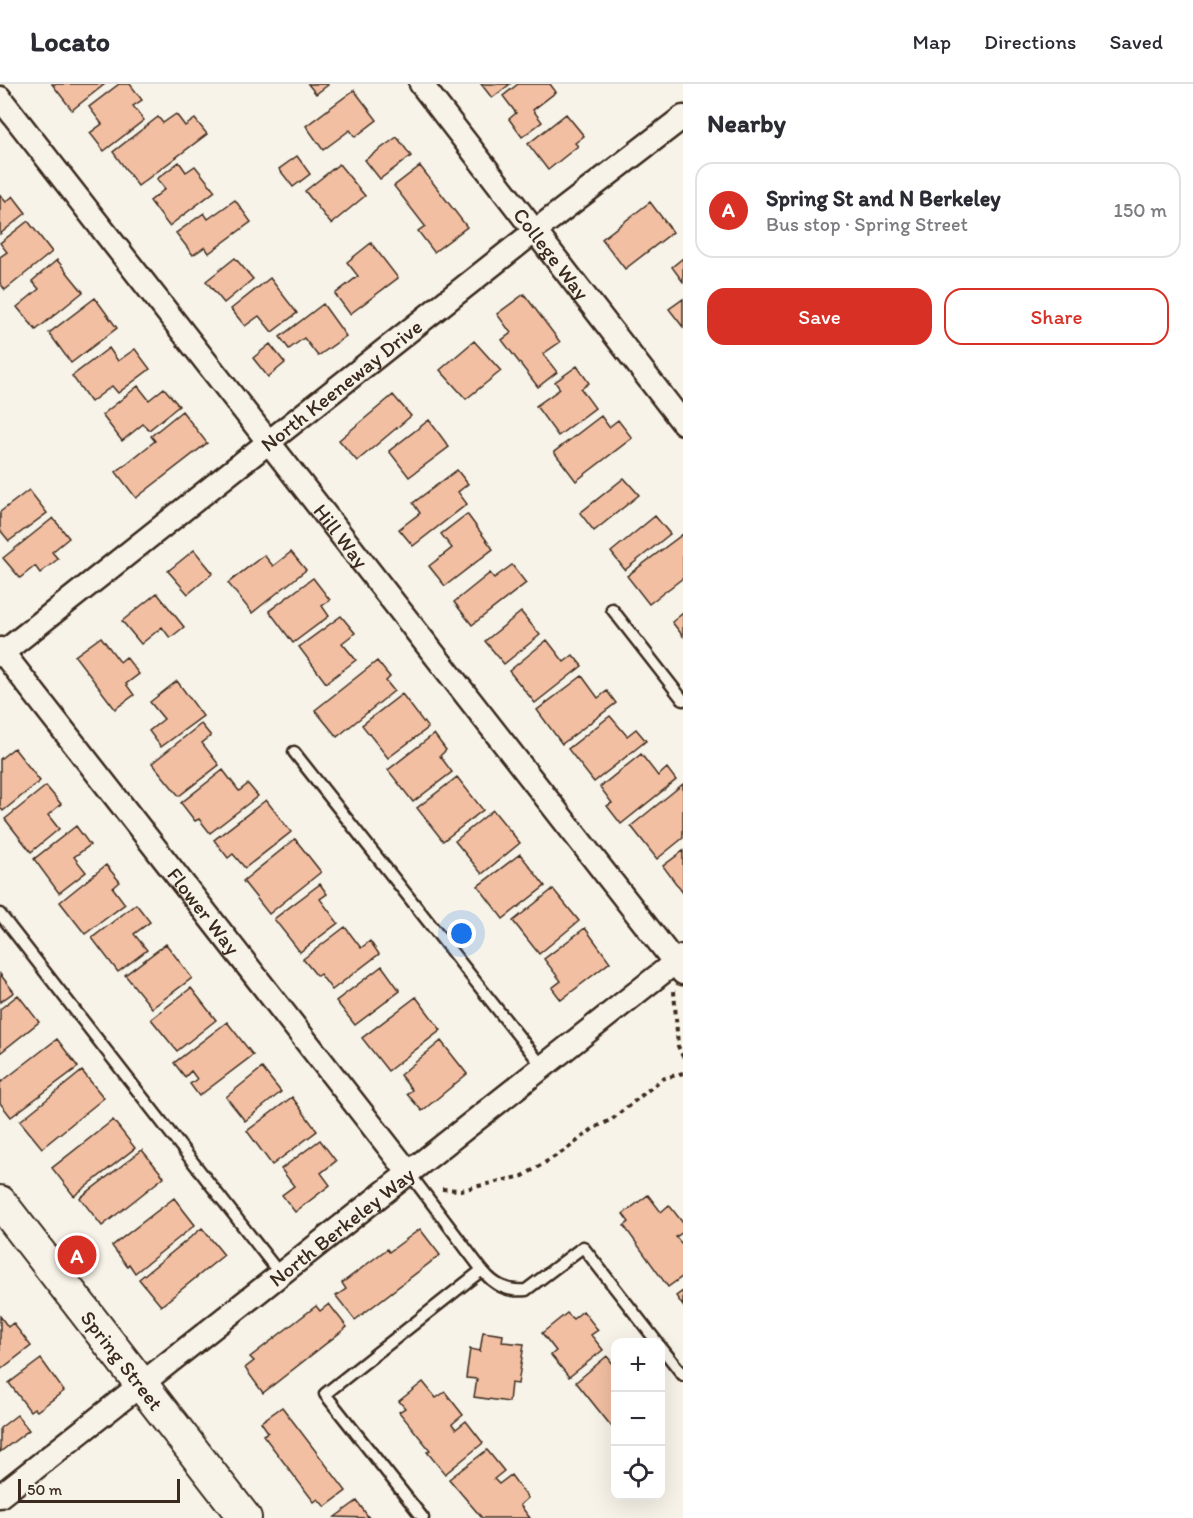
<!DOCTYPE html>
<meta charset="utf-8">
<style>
:root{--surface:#fff;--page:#f7f7f7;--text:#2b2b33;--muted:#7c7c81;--line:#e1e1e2;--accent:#d93025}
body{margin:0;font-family:Itim,sans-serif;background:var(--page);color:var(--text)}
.controls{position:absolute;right:18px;bottom:18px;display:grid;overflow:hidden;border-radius:12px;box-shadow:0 6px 24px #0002}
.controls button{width:54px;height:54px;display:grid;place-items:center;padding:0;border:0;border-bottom:2px solid var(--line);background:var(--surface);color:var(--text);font:30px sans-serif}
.scale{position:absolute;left:18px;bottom:15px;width:162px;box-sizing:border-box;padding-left:6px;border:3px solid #3b2a1e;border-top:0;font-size:16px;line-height:21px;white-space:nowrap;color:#3b2a1e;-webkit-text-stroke:4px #f7f3e8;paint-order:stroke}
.you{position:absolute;left:462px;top:850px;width:21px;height:21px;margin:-15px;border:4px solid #fff;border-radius:50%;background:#1a73e8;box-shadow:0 0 0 9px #1a73e833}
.badge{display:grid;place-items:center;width:39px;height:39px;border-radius:50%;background:var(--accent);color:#fff;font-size:20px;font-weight:700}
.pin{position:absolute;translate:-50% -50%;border:3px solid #fff;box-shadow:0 2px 6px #0006}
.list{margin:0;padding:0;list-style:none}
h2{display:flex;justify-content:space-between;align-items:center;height:78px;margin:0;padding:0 24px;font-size:26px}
h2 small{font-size:20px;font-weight:400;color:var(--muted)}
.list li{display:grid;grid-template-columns:39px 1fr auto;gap:18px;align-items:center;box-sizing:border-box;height:96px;margin:0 12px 12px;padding:0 12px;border:2px solid var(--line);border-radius:18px}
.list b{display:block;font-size:22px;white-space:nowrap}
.list p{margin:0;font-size:20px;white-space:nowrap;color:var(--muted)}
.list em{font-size:20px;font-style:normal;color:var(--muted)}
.actions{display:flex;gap:12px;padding:18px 24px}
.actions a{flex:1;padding:14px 0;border:2px solid var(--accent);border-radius:18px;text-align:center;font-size:21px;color:var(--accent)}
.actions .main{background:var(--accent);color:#fff}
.icon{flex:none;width:33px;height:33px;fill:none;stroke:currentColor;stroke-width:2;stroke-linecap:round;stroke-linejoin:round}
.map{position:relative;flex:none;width:683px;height:1434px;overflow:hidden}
header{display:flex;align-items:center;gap:36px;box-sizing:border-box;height:84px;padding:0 30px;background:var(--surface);border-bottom:2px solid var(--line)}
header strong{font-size:28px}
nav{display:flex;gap:33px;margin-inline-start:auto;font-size:21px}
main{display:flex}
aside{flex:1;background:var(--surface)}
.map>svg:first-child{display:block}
.building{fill:#f2bfa3;stroke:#3b2a1e;stroke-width:1.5}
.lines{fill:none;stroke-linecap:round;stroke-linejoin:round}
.lane-casing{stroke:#3b2a1e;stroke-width:15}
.street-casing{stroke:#3b2a1e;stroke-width:27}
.secondary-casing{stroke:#3b2a1e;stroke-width:36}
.path{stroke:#3b2a1e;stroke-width:4;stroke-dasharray:4.5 4.5;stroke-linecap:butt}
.lane{stroke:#f7f3e8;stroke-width:10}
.street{stroke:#f7f3e8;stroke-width:22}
.secondary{stroke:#f7f3e8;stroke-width:32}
.labels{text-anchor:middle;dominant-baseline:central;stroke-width:6;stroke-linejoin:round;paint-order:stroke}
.street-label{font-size:21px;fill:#3b2a1e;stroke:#f7f3e8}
</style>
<header>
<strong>Locato</strong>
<nav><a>Map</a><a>Directions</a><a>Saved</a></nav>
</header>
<main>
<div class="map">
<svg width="683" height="1434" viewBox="0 0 683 1434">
<rect width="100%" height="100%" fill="#f7f3e8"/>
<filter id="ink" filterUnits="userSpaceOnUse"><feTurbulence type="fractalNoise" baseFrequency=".0167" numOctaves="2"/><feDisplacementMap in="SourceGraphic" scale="12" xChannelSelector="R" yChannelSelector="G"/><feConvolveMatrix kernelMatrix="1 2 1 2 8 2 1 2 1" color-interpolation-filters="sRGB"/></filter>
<g filter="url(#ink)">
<path class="building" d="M52,0H105L72,26Z
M119,0H130L142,16L133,22L144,36L104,67L90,49L102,40L89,23Z
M308,0H327L328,1L316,10Z
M481,0H510L492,14Z
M518,0H550L556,8L533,26L542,38L522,53L509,35L516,29L503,12Z
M354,6L377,36L355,53L350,46L323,66L306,42Z
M176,30L185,42L195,35L207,50L138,102L113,68L158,33L163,39Z
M566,30L584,52L575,59L578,62L548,86L528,60Z
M397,53L411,72L380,95L365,76Z
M297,72L310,90L293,103L279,85Z
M179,78L186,88L195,82L215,107L169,142L150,117L165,105L157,95Z
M339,80L365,112L331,140L305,107Z
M420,82L467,143L434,168L418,147L425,142L394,102Z
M0,111L6,118L13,112L26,129L0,150Z
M235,116L251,138L209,169L205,163L193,171L176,149L204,129L208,135Z
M650,118L673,148L625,185L602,155Z
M28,137L52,168L5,206L0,199V173L7,168L0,159Z
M371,159L398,194L350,230L335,210L358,192L347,178Z
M235,174L253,195L224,219L206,197Z
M683,174V198L672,183Z
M57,176L83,208L36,246L17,223L39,205L32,197Z
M270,194L297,229L272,248L259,232L245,242L231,225Z
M524,210L560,258L543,270L557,288L538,303L502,256L511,249L497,230Z
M95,214L117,244L71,279L49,249Z
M683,215V243L669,225Z
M323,220L346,252L318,272L304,254L289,265L280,253Z
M474,257L501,287L466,315L440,286Z
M270,260L285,279L268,293L253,274Z
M109,264L118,277L135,265L150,285L118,309L112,302L91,318L72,292Z
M577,282L589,299L581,305L595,324L558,352L536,322L560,305L555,298Z
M138,302L149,316L164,304L179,322L149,346L143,340L122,357L102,331Z
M393,311L411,332L357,377L339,356Z
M182,327L207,359L136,414L116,388L155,357L151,352Z
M601,332L609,343L618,336L632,354L576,397L554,368Z
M429,336L449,363L409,393L389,367Z
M457,386L468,400L458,408L467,420L413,462L399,445L420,429L413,419Z
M624,394L639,411L594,447L580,429Z
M29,406L47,429L9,457L0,446V428Z
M467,430L493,465L445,502L429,482L452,464L441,450Z
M655,432L670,450L625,486L611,468Z
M53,434L69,454L52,468L58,475L40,489L35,482L20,494L3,474Z
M683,450V494L649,520L627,492Z
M194,466L213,489L188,510L168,487Z
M291,468L306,486L252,529L228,499L264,471L273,482Z
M512,481L526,499L472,541L454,518L490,489L494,494Z
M313,494L330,516L322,522L329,532L293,559L269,527Z
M157,509L184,543L170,554L162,543L141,560L122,537Z
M521,528L540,551L504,580L485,557Z
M683,529V552L672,538Z
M341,532L355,549L342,559L356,576L326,599L299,563Z
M101,553L120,578L126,573L139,590L126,600L134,611L115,625L75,572Z
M547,556L564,578L573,571L582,582L535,619L509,587Z
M377,577L390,593L386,597L394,607L337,653L315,626Z
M582,592L598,614L607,607L616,619L562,660L537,626Z
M177,597L203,632L161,663L149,647L164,635L150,618Z
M402,610L428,644L388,674L362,641Z
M610,632L627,652L636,645L646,657L594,698L568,665Z
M201,640L211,652L202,659L219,681L179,712L152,679Z
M434,650L446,666L440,672L452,688L413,718L388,686Z
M14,664L40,697L3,727L0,723V675Z
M641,670L658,692L667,684L676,696L621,740L607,722L612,719L600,703Z
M223,686L239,707L248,700L258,712L210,749L199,735L195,737L181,719Z
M457,693L483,726L443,757L417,724Z
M683,700V754L657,775L631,742Z
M46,702L61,720L48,731L59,745L31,768L5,735Z
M266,716L291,748L245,784L233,770L228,774L214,756Z
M493,726L520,759L482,790L455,757Z
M76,742L90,761L74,773L86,788L59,809L34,775Z
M295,755L321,788L269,830L243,797Z
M683,767V809L663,782Z
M520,770L545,802L503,835L478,802Z
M106,781L120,798L113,804L125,820L85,850L60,818Z
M320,800L327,810L320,815L338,839L300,868L274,835Z
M553,805L579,837L539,870L513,837Z
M136,820L150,838L134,850L147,866L118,888L92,854Z
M345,843L361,864L370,857L379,870L332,906L320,890L317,892L303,875Z
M585,844L610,878L561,916L552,904L561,897L544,875Z
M166,860L192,894L152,924L125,891Z
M382,882L400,907L355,941L336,917Z
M0,890L14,908L0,918Z
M191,904L216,936L177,967L151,935Z
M18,911L39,938L0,969V925Z
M416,913L441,946L388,987L362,954Z
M227,938L253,971L199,1012L190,1000L197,995L191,987L185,993L174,979Z
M57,955L78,983L11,1033L0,1019V999Z
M441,957L467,990L422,1027L407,1010L412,1006L400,991Z
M262,984L281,1008L245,1037L226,1013Z
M82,987L104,1014L42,1064L20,1037Z
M292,1013L317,1047L272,1081L247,1047Z
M113,1036L135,1064L74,1112L52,1084Z
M320,1056L336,1077L321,1089L330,1101L295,1128L282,1111L294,1102L281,1085Z
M142,1066L164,1093L102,1142L80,1114Z
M648,1111L661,1128L669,1121L683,1139V1148L676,1153L681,1159L683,1157V1192L668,1203L624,1142L629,1138L623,1130Z
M174,1114L195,1141L135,1189L129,1180L127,1182L112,1162Z
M202,1144L224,1171L161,1222L139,1195Z
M420,1145L440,1171L355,1236L336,1212L346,1205L342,1199L387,1165L389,1168Z
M683,1207V1222L676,1212Z
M329,1220L347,1243L263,1309L245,1284L254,1277L250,1273L316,1222L320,1227Z
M583,1227L598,1246L591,1251L603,1266L569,1293L551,1271L556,1267L542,1249L567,1229L573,1235Z
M0,1232L8,1243L13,1239L31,1262L0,1286Z
M483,1248L503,1251L502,1258L524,1260L518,1300L511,1299L509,1318L474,1313L477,1295L466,1294L470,1265L480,1267Z
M607,1272L613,1280L616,1278V1348L576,1298Z
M41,1275L64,1307L37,1327L34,1324L30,1327L9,1299Z
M423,1298L436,1314L445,1308L463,1331L452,1340L456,1345L466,1337L483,1359L445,1390L427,1368L430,1366L399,1328L405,1324L399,1317Z
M282,1323L346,1407L325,1423L318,1415L314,1418L263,1351L268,1348L261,1338Z
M17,1331L29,1346L0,1368V1344Z
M487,1366L504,1387L494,1395L499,1400L511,1391L528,1414L520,1421L530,1434H482L449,1395Z
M357,1417L369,1434L335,1433Z"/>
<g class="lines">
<g class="lane-casing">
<path id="lane" d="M612,525L683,616
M294,668L543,983
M0,830L280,1190
M409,1089L482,1186C494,1201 507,1208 526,1206L583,1163L657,1258
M660,1262L683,1291
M423,1434L325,1310L482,1186"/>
</g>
<g class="street-casing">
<g id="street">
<path id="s1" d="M421,0L683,339"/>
<path id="s2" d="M0,14L683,889"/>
<path id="s3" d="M0,565L409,1089"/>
<path id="s4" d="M0,571L535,147L683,33"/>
<path id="s5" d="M0,1412L683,872"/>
</g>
</g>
<g class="secondary-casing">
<g id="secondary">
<path id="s6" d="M0,1118L245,1434"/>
</g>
</g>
<path class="path" d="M674,907L678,962L683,973
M442,1105L461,1106L523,1092L567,1065L594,1044L611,1036L662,995L683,989"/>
<use href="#lane" class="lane"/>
<use href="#street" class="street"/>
<use href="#secondary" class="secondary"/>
</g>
</g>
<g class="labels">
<g class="street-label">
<text stroke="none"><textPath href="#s1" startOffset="214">College Way</textPath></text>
<text stroke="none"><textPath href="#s4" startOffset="435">North Keeneway Drive</textPath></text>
<text stroke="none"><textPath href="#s2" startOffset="555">Hill Way</textPath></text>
<text stroke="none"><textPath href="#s3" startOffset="332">Flower Way</textPath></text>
<text stroke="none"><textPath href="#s5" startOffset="435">North Berkeley Way</textPath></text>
<text stroke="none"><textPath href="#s6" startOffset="200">Spring Street</textPath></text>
</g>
</g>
</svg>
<div class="controls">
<button>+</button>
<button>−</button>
<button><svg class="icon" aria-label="locate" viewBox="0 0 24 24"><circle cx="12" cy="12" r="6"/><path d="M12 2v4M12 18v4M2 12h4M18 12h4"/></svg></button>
</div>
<div class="scale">50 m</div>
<div class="you"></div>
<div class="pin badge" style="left:77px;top:1171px">A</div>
</div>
<aside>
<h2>Nearby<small></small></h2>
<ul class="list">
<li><span class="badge">A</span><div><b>Spring St and N Berkeley</b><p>Bus stop · Spring Street</p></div><em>150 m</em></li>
</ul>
<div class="actions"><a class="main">Save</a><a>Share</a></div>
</aside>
</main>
